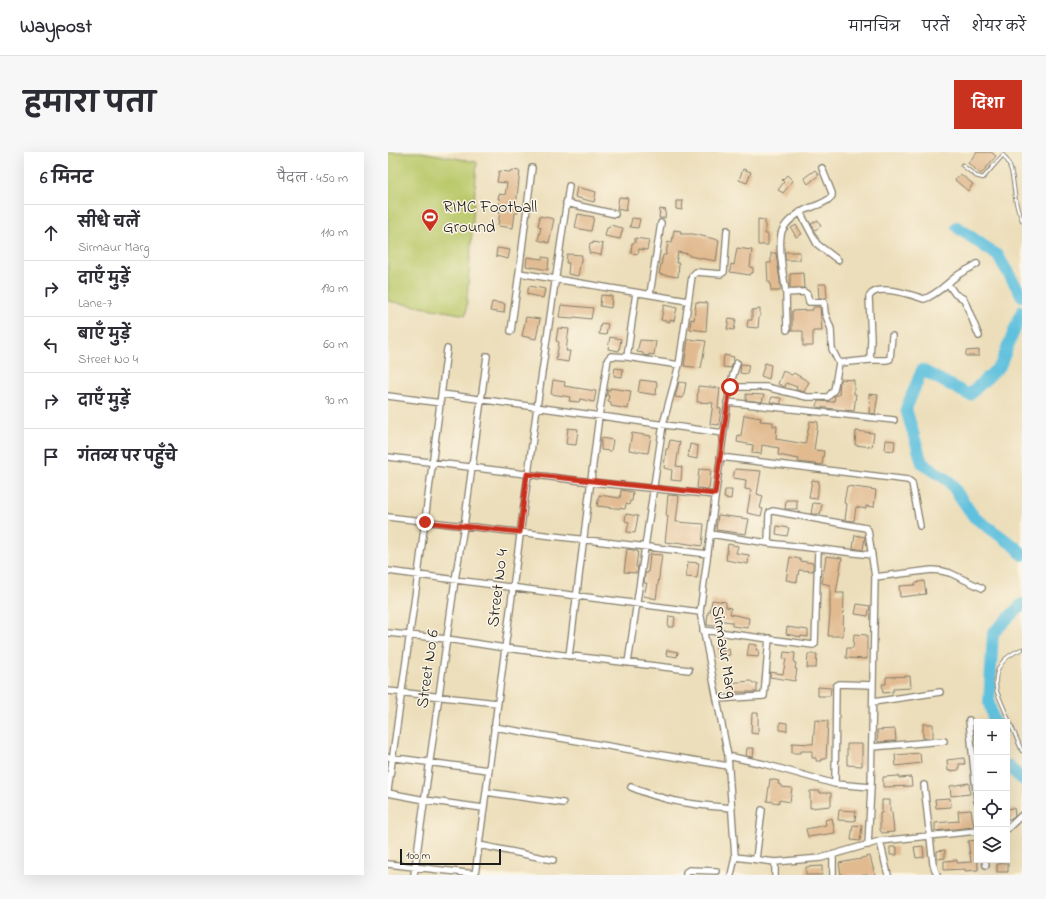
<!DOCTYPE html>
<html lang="hi">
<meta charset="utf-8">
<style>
:root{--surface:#fff;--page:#f7f7f7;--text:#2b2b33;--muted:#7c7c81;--line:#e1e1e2;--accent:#c8321e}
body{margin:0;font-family:"Indie Flower","Playpen Sans Deva",sans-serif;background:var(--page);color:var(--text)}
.controls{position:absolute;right:12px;bottom:12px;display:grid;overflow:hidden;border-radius:0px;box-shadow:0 4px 16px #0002}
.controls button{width:36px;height:36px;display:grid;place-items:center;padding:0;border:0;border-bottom:1px solid var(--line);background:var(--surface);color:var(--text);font:20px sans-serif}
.scale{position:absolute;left:12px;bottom:10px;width:101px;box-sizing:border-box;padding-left:4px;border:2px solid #1c1c1c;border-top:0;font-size:11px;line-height:14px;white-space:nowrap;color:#1c1c1c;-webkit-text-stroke:3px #fcf5e5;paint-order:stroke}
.stop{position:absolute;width:12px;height:12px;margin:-9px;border:3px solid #c8321e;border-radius:50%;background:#fff}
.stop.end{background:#c8321e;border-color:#fff;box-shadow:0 1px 4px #0008}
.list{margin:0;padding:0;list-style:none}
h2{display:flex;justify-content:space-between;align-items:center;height:52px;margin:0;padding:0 16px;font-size:17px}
h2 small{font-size:13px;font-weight:400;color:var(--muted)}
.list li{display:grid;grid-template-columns:26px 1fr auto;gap:12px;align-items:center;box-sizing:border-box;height:56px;padding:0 16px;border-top:1px solid var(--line)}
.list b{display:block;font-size:15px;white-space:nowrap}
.list p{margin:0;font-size:13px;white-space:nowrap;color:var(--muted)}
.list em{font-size:13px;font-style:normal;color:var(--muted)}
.icon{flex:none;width:22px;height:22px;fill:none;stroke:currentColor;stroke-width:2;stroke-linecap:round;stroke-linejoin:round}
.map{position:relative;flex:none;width:634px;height:723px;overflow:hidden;border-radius:0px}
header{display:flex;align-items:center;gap:24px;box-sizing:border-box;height:56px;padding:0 20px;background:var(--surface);border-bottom:1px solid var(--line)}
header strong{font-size:19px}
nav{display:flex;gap:22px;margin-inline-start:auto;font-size:14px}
.intro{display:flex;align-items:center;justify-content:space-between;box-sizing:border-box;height:96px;padding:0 24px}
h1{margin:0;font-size:28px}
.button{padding:10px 18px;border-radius:0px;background:var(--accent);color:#fff;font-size:14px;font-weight:700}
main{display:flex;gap:24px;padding:0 24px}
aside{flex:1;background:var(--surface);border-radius:0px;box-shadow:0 4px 16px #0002}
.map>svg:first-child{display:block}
.green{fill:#bac96b;stroke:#6b7244}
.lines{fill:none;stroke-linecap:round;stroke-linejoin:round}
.river{stroke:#60c1de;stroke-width:12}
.building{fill:#e1ba90}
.service-casing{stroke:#847d6b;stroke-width:4.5}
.minor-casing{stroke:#847d6b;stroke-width:8}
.service{stroke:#fff;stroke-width:2.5}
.minor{stroke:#fff;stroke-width:5.5}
.route{stroke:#c8321e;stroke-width:5}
.labels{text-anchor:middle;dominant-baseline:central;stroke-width:3;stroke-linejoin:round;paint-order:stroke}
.poi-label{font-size:17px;fill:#1c1c1c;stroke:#fcf5e5;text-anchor:start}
.street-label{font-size:17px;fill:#1c1c1c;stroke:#fcf5e5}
</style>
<header>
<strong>Waypost</strong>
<nav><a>मानचित्र</a><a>परतें</a><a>शेयर करें</a></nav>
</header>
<div class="intro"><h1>हमारा पता</h1><a class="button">दिशा</a></div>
<main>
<aside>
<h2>6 मिनट<small>पैदल · 450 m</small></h2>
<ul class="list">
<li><svg class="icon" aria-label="ahead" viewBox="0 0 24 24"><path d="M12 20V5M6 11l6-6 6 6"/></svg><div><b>सीधे चलें</b><p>Sirmaur Marg</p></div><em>110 m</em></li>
<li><svg class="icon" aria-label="right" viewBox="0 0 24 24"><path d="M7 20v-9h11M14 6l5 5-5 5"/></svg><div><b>दाएँ मुड़ें</b><p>Lane-7</p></div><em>190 m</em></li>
<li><svg class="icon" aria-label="left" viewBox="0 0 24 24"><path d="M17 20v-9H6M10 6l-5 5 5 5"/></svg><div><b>बाएँ मुड़ें</b><p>Street No 4</p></div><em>60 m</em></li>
<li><svg class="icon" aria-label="right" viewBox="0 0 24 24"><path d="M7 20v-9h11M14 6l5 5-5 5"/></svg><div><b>दाएँ मुड़ें</b></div><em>90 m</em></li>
<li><svg class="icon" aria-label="arrive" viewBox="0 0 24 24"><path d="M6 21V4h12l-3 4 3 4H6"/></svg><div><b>गंतव्य पर पहुँचे</b></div></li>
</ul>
</aside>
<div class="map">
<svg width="634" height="723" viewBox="0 0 634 723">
<rect width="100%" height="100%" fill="#fcf5e5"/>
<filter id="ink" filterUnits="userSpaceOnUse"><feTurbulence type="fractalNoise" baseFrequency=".025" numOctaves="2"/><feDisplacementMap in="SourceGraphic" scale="8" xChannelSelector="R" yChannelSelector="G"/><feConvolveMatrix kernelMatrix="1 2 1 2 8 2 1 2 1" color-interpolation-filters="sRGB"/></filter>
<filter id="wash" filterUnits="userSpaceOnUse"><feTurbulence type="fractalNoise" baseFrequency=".012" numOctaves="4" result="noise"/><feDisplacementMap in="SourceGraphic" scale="16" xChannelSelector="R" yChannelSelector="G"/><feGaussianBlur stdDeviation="0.9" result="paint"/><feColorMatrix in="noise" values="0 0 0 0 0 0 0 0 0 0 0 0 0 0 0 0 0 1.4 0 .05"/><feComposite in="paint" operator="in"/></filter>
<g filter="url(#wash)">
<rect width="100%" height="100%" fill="#ecdeba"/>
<path class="green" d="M0,0H33L89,10L78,163L0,149Z"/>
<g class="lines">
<path class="river" d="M569,75L610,104L634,144
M634,159L612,214L581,243L534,218L518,257L534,311L561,329L586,365L629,396L634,403
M606,570L601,551L605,481L634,452
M619,613L634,627"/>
</g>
<g id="blocks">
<path class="building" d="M589,0H603L608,4L593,22L580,11Z
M355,17L363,20L359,31L351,28Z
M123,18L132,19L128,54H131L130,61H127L125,76L110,74L112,58H110L112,47H110L111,42L117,43L119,31L109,30L111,19L122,20Z
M427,18L431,23L420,32L416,26Z
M572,22L585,32L580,39L567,28Z
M399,23L405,29L395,41L390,38L396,30L394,28Z
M189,35L208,40L206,50L187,45Z
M231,45L240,46L238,59L229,57Z
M288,49H295L294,58L288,57Z
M272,57L278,58L277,66H271Z
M190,62L206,65L203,79L187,76Z
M152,64L166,67L161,91L150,88L153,75L150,74Z
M244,66L252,67L250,76L242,75Z
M370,67L377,68V82H380V93H370Z
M430,68L433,74L427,78L423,72Z
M222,73L235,76L232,87L217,84L219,76H221Z
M408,73L414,82L408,85L403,76Z
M286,78L293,79L292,82H305L331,88L328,109L301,104V102L290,100L288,111H291L290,125L271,122L275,103H278L280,90L284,91Z
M247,86L261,88L259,98L251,97L250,102L243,101L244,91H247Z
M205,90L215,92L213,103L201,101L202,91L205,92Z
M109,96L122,98L120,107L108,104Z
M349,96L364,98L362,115L365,116V121H363L362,123L342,120L343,112L346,113Z
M397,100H412V108H397Z
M383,101H388L392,129V139H383L382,130H380L379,111H383Z
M179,102L194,103L190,124L180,122L181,111H178Z
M139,105L154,107V105L161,106L160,118L138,114Z
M415,121L416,136H402V122Z
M430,132H438L439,146H431Z
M141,134L157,137L155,146L139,142Z
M213,143L224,144L223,156L212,154Z
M104,150L117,152L116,161L102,159Z
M308,150L320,151L318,179L302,177L303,167L306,168Z
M173,153L205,156L203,167L186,165L185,166L171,165Z
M276,153L289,156L286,169L282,168V170L273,168Z
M425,155H432L434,179H425V194H415V179H404V159L423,158H425Z
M372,157V165H371L370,176L359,175L360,168H364V158Z
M138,165L152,167L148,187L134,184Z
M341,166L348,167L346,178L339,177Z
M213,171L220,172L218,183L211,182Z
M170,176L181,177L178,199H182L180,210L168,208L171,190L168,189Z
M222,185L233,187L231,199L220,197Z
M300,187L318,189L313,216L296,214Z
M252,188L268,189L266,203L261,202V204L255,203V201L249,200Z
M591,198V204H578V199Z
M336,203L346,205L343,216L335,215Z
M377,211L383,213L381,227L373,224Z
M353,212L361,213L359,222L352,221Z
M227,216L235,217L234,225L226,224Z
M395,219L404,223L406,221L421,230L416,240L409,238H408L409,235L398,231L397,235L390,232Z
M452,227L466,228V242H468L466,259L429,255L430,249L446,250L447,243H451Z
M165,228L177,230L176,234L208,239L206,250L192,247L191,250L181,249L182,245L163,242Z
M252,228L269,230L268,243L250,240Z
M291,230L298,231L295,246L287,245Z
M310,234L332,236L330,256L333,257L331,273L322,272L325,251L309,250Z
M222,236L243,239L240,257L223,254V250L220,249L221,244L219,243V238H222Z
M358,242L376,243L374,250L358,248Z
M481,242L490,243L487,262L481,261L482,248L481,247Z
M384,245L393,246V252L382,250Z
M356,263L373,266L372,269L385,270V274H389L388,287L417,292L422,269L430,270L426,298L436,299L434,313L410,310L411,307L390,303L391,296L374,293L373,302L364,301L365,293L349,290L350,283L353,284Z
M180,276L190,277L188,293L178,292Z
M468,279L486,281L484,295L467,293Z
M244,281L263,284L260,301L241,298Z
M213,286L225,288L223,299L213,298Z
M282,288L292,290L288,314L294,315L293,329L283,328L284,318L276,316L278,297H280Z
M498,288L507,289L506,299L497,298Z
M302,292L310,294L309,307L300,305Z
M311,317L323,318L321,337L309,336Z
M347,317L373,319L369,342L375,344L372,356L375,357L373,364L359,361L363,338L357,337L358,328L345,326Z
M424,328L431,329L429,347L421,346Z
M459,334L488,338L486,355L478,354V357L468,355L466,369L457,368L459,352L456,351Z
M233,338L245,340L244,349H242L241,353L238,352L237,357L209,354L211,343L232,346Z
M337,338H344L343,347L336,346Z
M280,343L291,344L288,370L316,372L314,394L288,390L287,391L277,390L280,364H278Z
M398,348H409V357H397Z
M425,351L434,352L432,362H423Z
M238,362L250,364L247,381L239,380L241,370L237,369Z
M330,363L361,367L358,382L328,378Z
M389,374L401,376L399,384L388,382Z
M467,383L477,385L475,398L465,396Z
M340,392L350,394L348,401L361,403L360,412L338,408Z
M239,397L250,399L248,415H250L249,421L236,420Z
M262,402L274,403L268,447L256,444L259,431H256L257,421H260Z
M438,404L454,406L448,441H456L455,484H440L442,462V433L434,431Z
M402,405L412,407V409L425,411V419L411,418L409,430L398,428Z
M300,410L311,411L309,426L298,425Z
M536,429L538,442L512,445L511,434L527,433V431H530V430Z
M324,448L338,450V455L343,456L342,462L361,466L360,476L344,474V470L328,468L327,474L319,473L320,460H322Z
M469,452L482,454L480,464L467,462Z
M281,464L287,465L286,475H280Z
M399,475L420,478V485L413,484V485L398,482Z
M466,482L479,483V507L458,506L459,496H465Z
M361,492L369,493L368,498H371L370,505L359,504Z
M333,494L334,498L341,496L342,503L330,506L328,495Z
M279,498L290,500L289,505L278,503Z
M396,500L407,501L406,511H408L407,517H409L407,529L382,525V520L395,522L398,507H395Z
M420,502H429L428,516H419Z
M522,524L523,536L505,537V540L495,541L494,532H498V525Z
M363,529L365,531H369V540H341L340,531Z
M430,535L443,536L442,544H430Z
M364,561H370V582L363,581Z
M427,568L440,569L438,607H434V609H428V606H424V599H413V601H404V591L425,592Z
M392,570L399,571V579L392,578Z
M535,572H545V586H535Z
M507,577L508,589L490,590L489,578Z
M459,592H474V614L459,613Z
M359,596H366L365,605L358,604Z
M532,601L533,611L508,614L507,603Z
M576,606L577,612H571V618L560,619L559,608Z
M511,624V626L523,625L524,634L495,635V625Z
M382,627L391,629L390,632L393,633V635L404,636L402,650L391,648V651L379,649Z
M581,631L582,642L563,644L562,634Z
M422,639H432V641H443V654L422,656Z
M562,646L563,655L548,656L547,647Z
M494,648H502V660H504L506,680L494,681L492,678V661H494Z
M626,656L627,664L624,667H619V657Z
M451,658L468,659L467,669L450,668Z
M583,658L586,675L547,679V671L571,669L570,659Z
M444,666L447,681L420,685L418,677L438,673L437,668Z
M465,673L474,674L472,689L463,688Z
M589,688L590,718L577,719V717L556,718V709L569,708V711L583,710L580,689Z
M535,694L536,705L528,706L526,695Z
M502,695H509V703H502Z
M557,698V706L549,707V699Z
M482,704L487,723H453L451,711L473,707V706Z
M613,711H620V720H609V712H613Z
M434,714V723H418V715Z"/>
</g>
</g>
<g filter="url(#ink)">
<use href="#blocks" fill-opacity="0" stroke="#847d6b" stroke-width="1"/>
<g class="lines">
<g class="service-casing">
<path id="service" d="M574,13L588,24L595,26L615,3C626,14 625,35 628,50C629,56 632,62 634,68
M634,497C614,505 604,518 609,540L634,599"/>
</g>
<g class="minor-casing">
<path id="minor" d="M178,51L227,62
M412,60L429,92L450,108
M131,121L144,16
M560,132L567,142L576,147L591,184
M398,141C396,126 389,93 394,79C398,70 408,62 417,58C425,54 438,52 444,44V41L434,16
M262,142L273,71
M399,178L398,141L416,140L419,142L421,150H436L437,161L443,177L444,197L451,211
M123,179L131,121L300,149
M239,205L291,213
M482,208H498L502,207L504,184
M341,235H378L419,245H440L446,238L451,211L482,208L483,187L481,145C488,130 524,143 536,147C549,143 559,131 570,123C576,119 583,116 589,112
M54,242L335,281
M0,244L53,251
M339,250L506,268
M0,305L203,330L327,343
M332,305L520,328L524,331L532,374
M0,365L320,402
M322,382L380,391L484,403
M380,391L381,362L382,360L385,359L478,376L480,378L487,425L483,635L480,693
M0,419L312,460
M487,425L544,418L554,419L562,421L594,436
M315,478L425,493L427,492L430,398
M0,481L59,487L117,496L301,518
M181,504L211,264L220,207L223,204L239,205L248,141
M240,511L275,272L291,213L304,124L308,120L333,122L336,120L339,78
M0,539L109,551
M329,547L376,544L381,486
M485,550L552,540
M581,568L589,649
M106,575L340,614
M484,595L556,589
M340,604L376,612L447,632L483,635
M0,605L100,618
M447,632L448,534L451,532L485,533
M536,633L545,712L549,723
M243,635C277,650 307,653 344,656
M0,638L30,423L59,197
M98,640L175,651
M0,641L37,648L95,656
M619,677L634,663
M492,689L500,723
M91,693L165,708
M445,703V723
M347,705L387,710L433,706L492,689L589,679
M368,707L374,658
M597,708L598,713
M0,712L87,722
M26,723L67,428L76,374L99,204
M87,723L149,255L181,34
M298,723V720L301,718L328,719
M343,723L347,705L340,604L312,460L342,233L349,211
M387,723V710"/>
</g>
<use href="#service" class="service"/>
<use href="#minor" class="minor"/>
</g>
</g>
<g class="lines" filter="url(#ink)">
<path class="route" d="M37,370L132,380L139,322L327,342L342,235"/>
</g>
<defs>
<g id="stadium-pin" transform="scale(0.9)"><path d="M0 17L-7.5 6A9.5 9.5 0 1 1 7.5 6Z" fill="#c8321e" stroke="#fcf5e5"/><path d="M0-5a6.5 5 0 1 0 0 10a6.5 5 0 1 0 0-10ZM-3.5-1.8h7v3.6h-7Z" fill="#fff"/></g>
</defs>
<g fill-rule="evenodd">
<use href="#stadium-pin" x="42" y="65"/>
</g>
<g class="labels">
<g class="poi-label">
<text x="55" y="55">RIMC Football<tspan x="55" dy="20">Ground</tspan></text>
</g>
<g class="street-label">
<text transform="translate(110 436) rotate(-83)">Street No 4</text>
<text transform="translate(336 500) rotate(81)">Sirmaur Marg</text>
<text transform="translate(40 517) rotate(-82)">Street No 6</text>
</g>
</g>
</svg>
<div class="controls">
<button>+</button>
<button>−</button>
<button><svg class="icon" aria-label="locate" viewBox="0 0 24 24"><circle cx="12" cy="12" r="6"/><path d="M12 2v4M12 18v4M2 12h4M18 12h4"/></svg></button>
<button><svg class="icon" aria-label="layers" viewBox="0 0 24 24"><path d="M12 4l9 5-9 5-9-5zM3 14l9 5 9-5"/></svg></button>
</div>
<div class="scale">100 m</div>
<div class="stop" style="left:342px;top:235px"></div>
<div class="stop end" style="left:37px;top:370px"></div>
</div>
</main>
